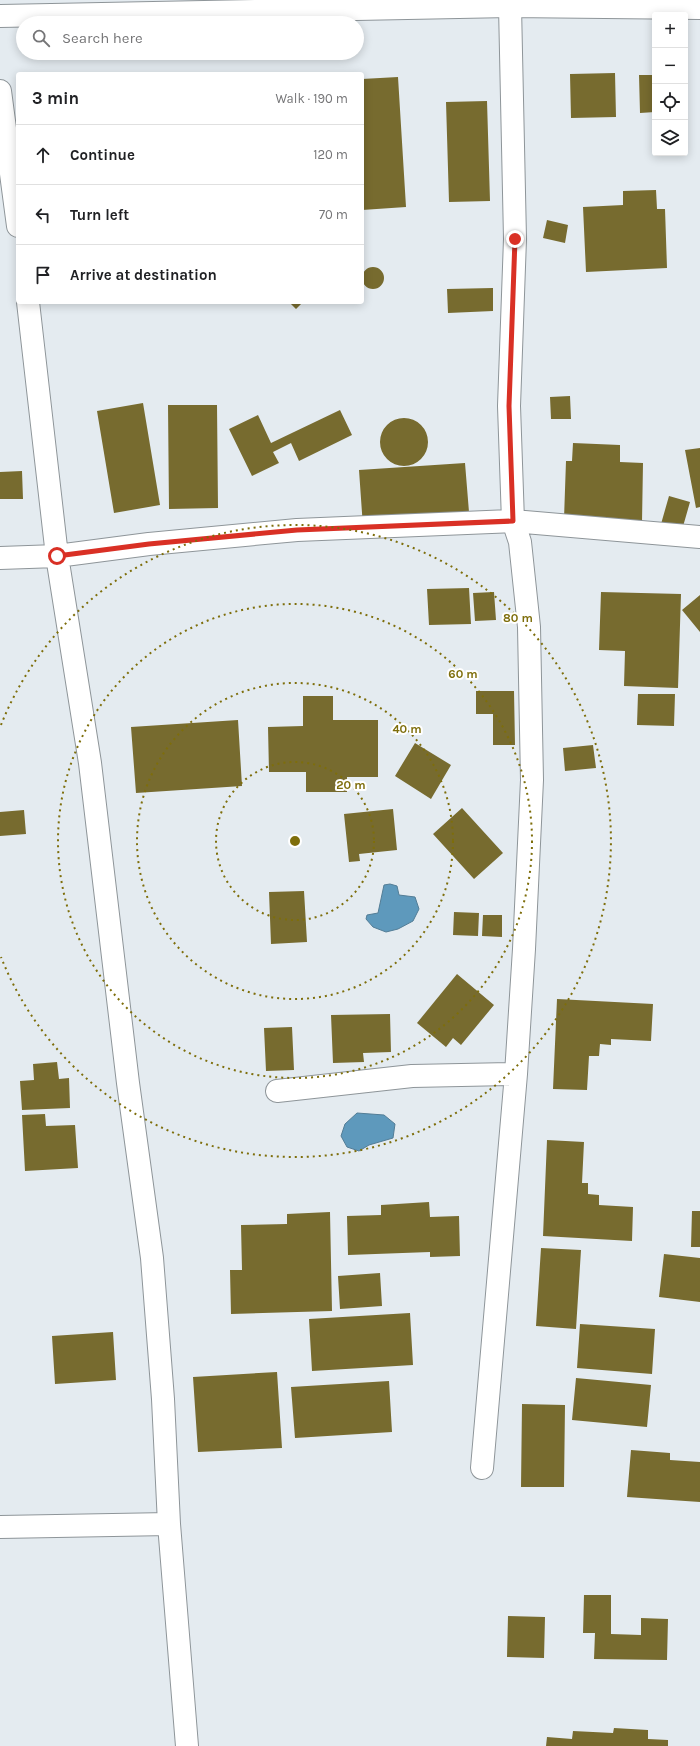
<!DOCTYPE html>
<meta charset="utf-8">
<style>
:root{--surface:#fff;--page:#f6f6f6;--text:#202124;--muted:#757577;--line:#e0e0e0}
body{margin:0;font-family:Karla,sans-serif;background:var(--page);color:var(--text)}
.controls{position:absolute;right:12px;top:12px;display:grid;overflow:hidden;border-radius:4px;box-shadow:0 2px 10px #0003}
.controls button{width:36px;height:36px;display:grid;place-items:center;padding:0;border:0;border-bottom:1px solid var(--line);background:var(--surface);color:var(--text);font:20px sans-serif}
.stop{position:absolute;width:12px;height:12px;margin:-9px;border:3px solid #d93025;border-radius:50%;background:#fff}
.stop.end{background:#d93025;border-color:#fff;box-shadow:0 1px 4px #0008}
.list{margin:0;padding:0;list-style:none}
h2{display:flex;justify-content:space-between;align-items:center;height:52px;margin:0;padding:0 16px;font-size:17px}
h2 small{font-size:13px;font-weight:400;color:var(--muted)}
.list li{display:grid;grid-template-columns:26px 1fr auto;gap:12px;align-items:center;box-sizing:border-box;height:60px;padding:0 16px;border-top:1px solid var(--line)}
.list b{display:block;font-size:15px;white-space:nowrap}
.list em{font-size:13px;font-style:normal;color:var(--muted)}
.icon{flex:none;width:22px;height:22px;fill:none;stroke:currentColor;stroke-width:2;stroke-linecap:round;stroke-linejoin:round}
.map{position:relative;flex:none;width:700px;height:1746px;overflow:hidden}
.search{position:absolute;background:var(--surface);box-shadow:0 2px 10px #0003;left:16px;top:16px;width:348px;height:44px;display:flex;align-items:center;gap:10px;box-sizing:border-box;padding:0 14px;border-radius:22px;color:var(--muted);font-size:15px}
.panel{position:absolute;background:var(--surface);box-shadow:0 2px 10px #0003;left:16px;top:72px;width:348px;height:232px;border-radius:4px}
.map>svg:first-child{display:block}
.water{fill:#5e99bc;stroke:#537d96}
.building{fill:#776b2f}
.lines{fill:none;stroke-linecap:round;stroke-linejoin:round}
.minor-casing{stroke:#8e9599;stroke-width:24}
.minor{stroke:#fff;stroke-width:22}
.route{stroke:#d93025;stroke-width:5}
.ring{fill:none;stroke:#7e6e0b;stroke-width:2;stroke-dasharray:2 4}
.centre{fill:#7e6e0b;stroke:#fff;stroke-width:2}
.ring-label{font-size:12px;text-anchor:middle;font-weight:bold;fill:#7e6e0b;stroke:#fff;stroke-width:4;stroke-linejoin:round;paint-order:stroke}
</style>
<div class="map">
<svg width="700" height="1746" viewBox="0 0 700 1746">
<rect width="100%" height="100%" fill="#e4ebf0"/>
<path class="water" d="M390,884L397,886L399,895L415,897L419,909L413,921L398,929L386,932L373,927L366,919L367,915L378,913L384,885Z
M357,1113L384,1115L395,1124L393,1138L369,1145L359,1151L347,1147L341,1136L345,1124Z"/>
<path class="building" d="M615,73L616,117L571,118L570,74Z
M639,75H655V112L640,113Z
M398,77L406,207L362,210V79Z
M487,101L490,201L449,202L446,102Z
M656,190L657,209H665L667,268L586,272L583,207L623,205V191Z
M547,220L568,225L565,243L543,238Z
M362 278a11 11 0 1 1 22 0a11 11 0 1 1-22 0Z
M493,288V311L448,313L447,289Z
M289,302H303L296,309Z
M570,396L571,419H551L550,397Z
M143,403L160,505L114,513L97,411Z
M168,405H217L218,508L169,509Z
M340,410L352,435L299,461L291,443L273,452L279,463L252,476L229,429L258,415L271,443Z
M380 442a24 24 0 1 1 48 0a24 24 0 1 1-48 0Z
M573,443L620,445V462L643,463L642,522L564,519L566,461H572Z
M700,448V507L696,508L685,450Z
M465,463L469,512L363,527L359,470Z
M22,471L23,499H0V472Z
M669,496L690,502L682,530L661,524Z
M469,588L471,624L429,625L427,589Z
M494,592L496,620L475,621L473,593Z
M601,592L681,594L678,688L624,686L625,651L599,650Z
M700,595V632L682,610Z
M476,691H514L515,745H493V714H476Z
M638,694H675L674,726L637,725Z
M303,696H333V720H378V777H347V792H306V772H269L268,727L303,726Z
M238,720L242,786L136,793L131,727Z
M415,743L451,765L431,799L395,776Z
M593,745L596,768L565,771L563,748Z
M462,808L503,853L474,879L433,834Z
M393,809L397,850L359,854L360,861L349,862L344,814Z
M24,810L26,834L0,836V812Z
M304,891L307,942L271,944L269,892Z
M454,912L479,913L478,936L453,935Z
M483,915H502V937L482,936Z
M457,974L494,1005L461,1045L453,1038L446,1047L417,1023Z
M557,999L653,1004L651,1041L611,1039V1045L600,1044L599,1056H589L587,1090L553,1089Z
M390,1014L391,1052L363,1053L364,1062L333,1063L331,1015Z
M292,1027L294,1070L266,1071L264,1028Z
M57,1062L59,1079L69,1078L70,1108L22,1110L20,1081L34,1080L33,1064Z
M45,1114L46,1126L75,1125L78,1168L25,1171L22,1115Z
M547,1140L584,1142L582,1183H588V1194L599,1195V1205L633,1207L632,1241L543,1236Z
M429,1202L430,1217L459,1216L460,1256L430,1257V1252L348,1255L347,1216L381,1215V1205Z
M692,1211H700V1247H691Z
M330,1212L332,1311L231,1314L230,1270H242L241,1225L287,1224V1214Z
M541,1248L581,1250L576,1329L536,1326Z
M664,1254L700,1258V1302L659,1297Z
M380,1273L382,1306L340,1309L338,1276Z
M410,1313L413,1365L312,1371L309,1319Z
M580,1324L655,1329L652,1374L577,1368Z
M113,1332L116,1380L55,1384L52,1336Z
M277,1372L282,1448L198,1452L193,1377Z
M576,1378L651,1385L647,1427L572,1420Z
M389,1381L392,1432L295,1438L291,1387Z
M522,1404L565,1405L564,1487H521Z
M631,1450L670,1453V1460L700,1462V1502L627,1497Z
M584,1595H611V1634L641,1635V1618L668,1619L667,1660L594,1659L595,1633H583Z
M508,1616L545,1617L544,1658L507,1657Z
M614,1728L648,1730V1739L668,1740V1746H546L547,1737L572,1739L573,1731L613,1733Z"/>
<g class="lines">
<g class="minor-casing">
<path id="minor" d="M0,16L510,6L700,8
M0,91L18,226
M0,558L57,556L28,302
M277,1091L412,1076L516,1074
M482,1468L516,1074L524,949L532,780L529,627L520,542L513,521L509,406L515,239L510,6
M169,1524L187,1746
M0,1527L169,1524L163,1399L152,1258L128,1083L90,763L57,556L149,544L297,530L513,521L700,537"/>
</g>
<use href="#minor" class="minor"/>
</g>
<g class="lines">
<path class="route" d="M57,556L149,544L297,530L513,521L509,406L515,239"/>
</g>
<g class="ring">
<circle cx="295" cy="841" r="79"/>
<circle cx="295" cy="841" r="158"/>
<circle cx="295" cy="841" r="237"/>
<path d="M1 725A316 316 0 1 1 1 957"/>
</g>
<circle cx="295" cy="841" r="6" class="centre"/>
<g class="ring-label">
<text x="518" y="622">80 m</text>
<text x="463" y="678">60 m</text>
<text x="407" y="733">40 m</text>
<text x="351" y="789">20 m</text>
</g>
</svg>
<div class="controls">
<button>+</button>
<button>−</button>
<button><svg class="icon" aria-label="locate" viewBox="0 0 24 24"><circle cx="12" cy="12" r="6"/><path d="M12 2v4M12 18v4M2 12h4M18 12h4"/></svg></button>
<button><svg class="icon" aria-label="layers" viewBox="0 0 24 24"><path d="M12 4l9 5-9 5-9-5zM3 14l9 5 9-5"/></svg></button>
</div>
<div class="stop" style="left:57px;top:556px"></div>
<div class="stop end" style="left:515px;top:239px"></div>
<div class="search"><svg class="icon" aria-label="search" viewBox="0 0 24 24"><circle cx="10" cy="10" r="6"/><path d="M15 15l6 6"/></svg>Search here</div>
<section class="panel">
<h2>3 min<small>Walk · 190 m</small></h2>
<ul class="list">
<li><svg class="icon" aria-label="ahead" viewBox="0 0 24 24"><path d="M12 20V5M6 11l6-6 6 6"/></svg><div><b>Continue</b></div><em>120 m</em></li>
<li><svg class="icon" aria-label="left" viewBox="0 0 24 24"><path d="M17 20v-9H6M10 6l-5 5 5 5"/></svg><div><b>Turn left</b></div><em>70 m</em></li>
<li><svg class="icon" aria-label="arrive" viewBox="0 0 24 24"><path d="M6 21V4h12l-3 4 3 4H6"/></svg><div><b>Arrive at destination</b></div></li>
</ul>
</section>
</div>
